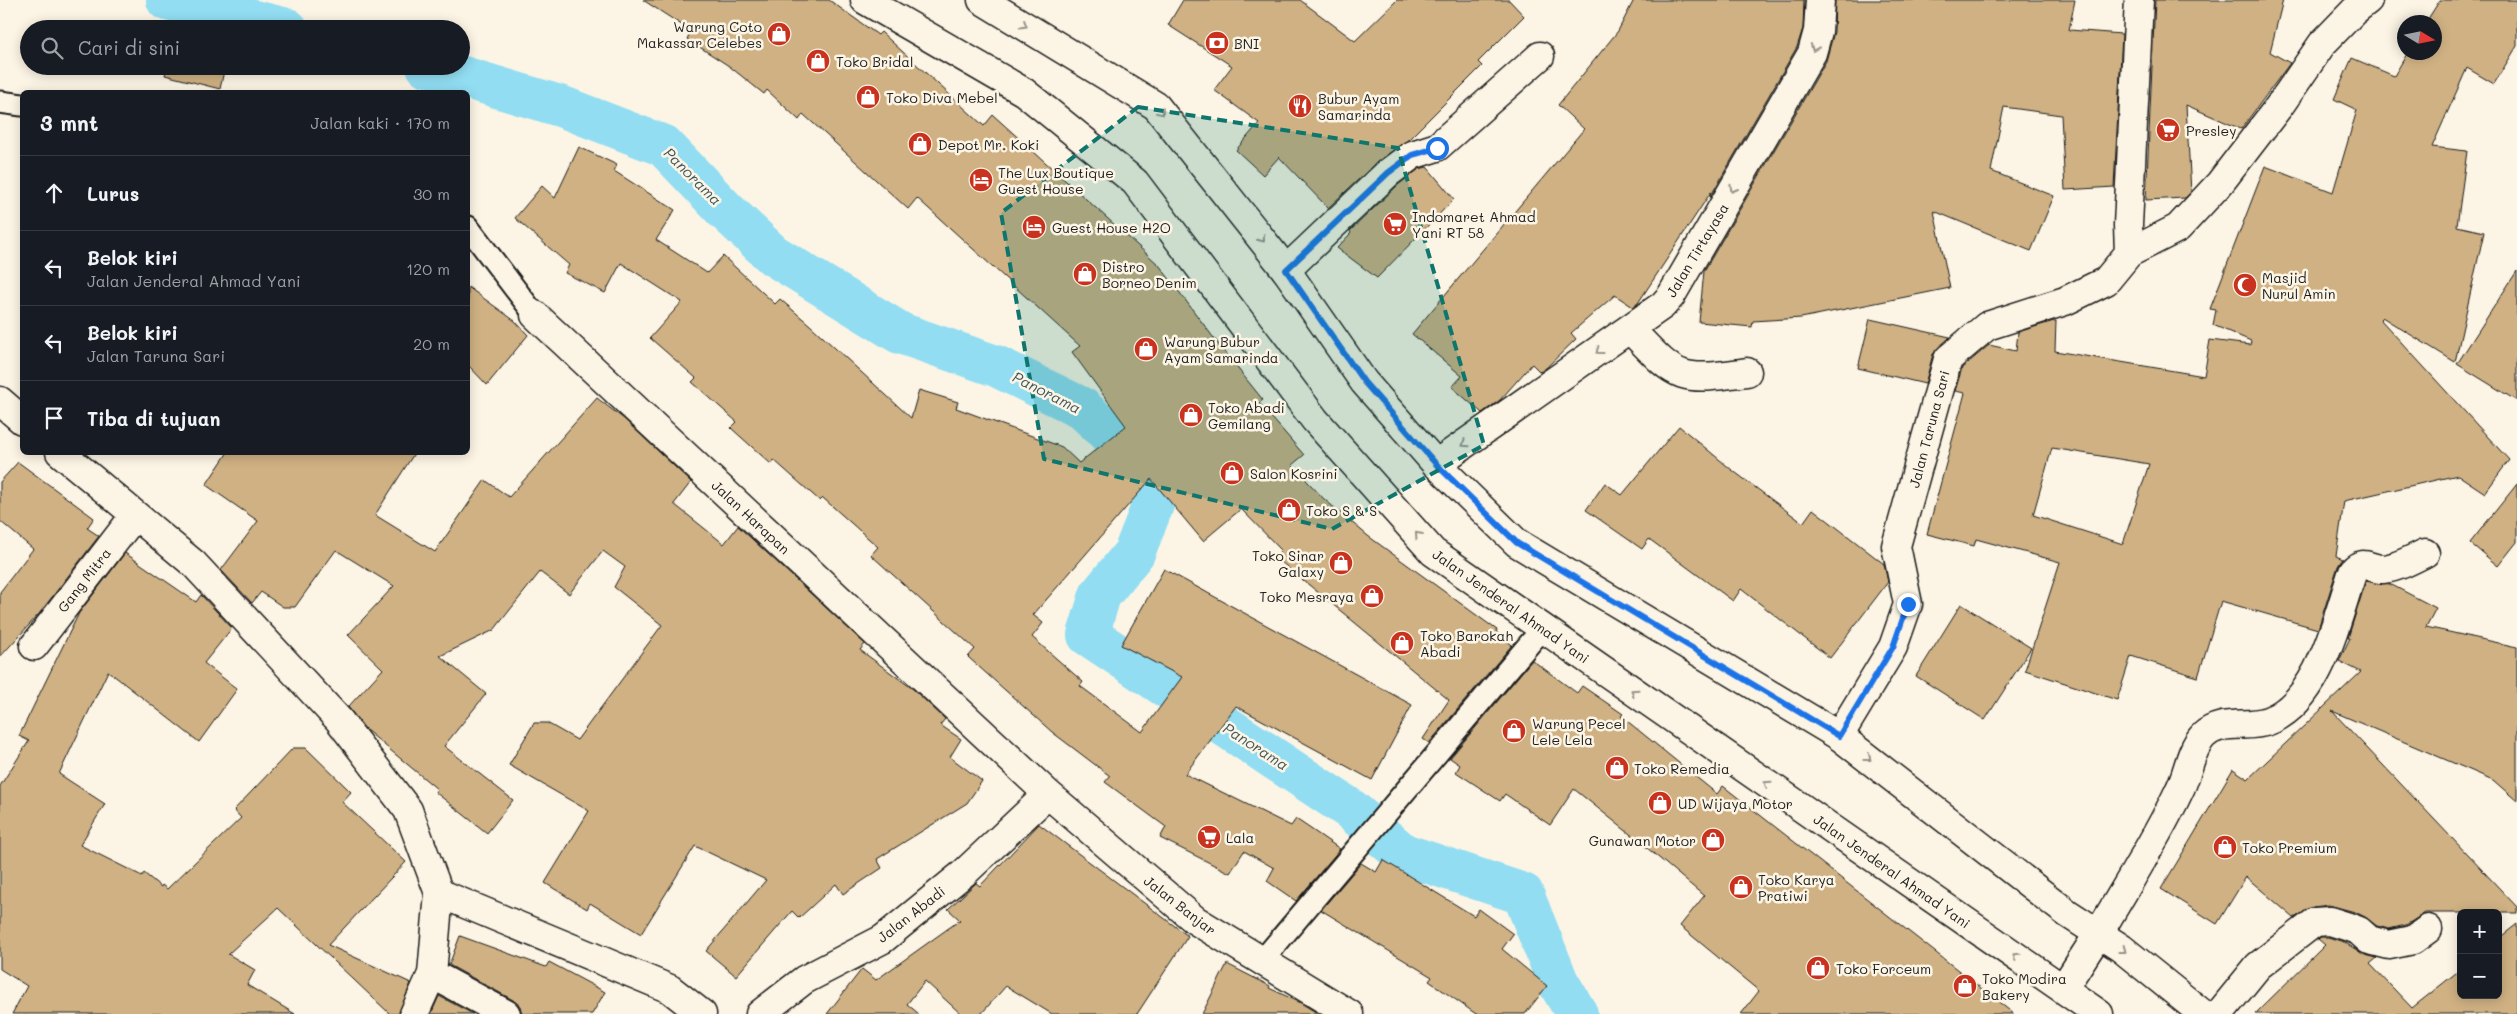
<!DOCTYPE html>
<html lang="id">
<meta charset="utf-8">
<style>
:root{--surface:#171b24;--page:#20242c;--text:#f1f3f6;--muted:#9ea1a6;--line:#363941}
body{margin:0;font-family:Mali,sans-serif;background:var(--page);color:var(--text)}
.controls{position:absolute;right:15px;bottom:15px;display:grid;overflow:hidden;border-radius:8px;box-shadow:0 2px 12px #0003}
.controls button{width:45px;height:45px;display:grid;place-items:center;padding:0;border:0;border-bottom:1px solid var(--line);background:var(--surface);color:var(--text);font:25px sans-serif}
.compass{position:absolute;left:2397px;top:15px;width:45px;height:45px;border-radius:50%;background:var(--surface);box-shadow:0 2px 12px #0003;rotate:100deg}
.stop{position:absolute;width:15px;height:15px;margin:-11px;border:4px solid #1a73e8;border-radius:50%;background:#fff}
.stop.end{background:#1a73e8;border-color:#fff;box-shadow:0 1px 5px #0008}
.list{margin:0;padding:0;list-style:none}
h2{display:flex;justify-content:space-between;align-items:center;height:65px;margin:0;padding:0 20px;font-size:21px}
h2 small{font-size:16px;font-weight:400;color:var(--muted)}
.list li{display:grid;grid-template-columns:32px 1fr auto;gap:15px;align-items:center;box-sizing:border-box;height:75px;padding:0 20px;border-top:1px solid var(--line)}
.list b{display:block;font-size:19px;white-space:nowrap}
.list p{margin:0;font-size:16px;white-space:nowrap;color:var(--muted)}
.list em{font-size:16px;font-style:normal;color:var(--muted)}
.icon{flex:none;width:28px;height:28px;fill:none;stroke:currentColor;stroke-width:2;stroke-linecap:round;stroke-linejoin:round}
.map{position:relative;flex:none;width:2517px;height:1014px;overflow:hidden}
.search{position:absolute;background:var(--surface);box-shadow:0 2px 12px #0003;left:20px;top:20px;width:450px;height:55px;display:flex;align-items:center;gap:12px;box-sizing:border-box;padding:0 18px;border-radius:28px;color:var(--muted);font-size:19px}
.panel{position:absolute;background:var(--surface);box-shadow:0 2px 12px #0003;left:20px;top:90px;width:450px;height:365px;border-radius:8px}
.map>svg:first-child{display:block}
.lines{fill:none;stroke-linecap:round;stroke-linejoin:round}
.canal{stroke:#92ddf2;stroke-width:42}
.building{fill:#cfb183;stroke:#1c1c1c;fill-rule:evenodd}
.lane-casing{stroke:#1c1c1c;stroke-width:25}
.street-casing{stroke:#1c1c1c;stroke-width:31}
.secondary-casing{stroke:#1c1c1c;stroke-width:31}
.lane{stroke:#fcf5e5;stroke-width:21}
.street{stroke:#fcf5e5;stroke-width:28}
.secondary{stroke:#fcf5e5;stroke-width:28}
.oneway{stroke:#97938b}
.route{stroke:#1a73e8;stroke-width:6}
.marked{fill:#0f766e;fill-opacity:0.2;stroke:#0f766e;stroke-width:4;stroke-dasharray:10 6;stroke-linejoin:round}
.labels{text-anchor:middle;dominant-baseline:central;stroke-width:5;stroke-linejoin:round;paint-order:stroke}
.poi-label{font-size:14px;fill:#1c1c1c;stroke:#fcf5e5;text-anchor:start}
.street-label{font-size:14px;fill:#1c1c1c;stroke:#fcf5e5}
.water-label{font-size:15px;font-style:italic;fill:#3f565c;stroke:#fcf5e5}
</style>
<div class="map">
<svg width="2517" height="1014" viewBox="0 0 2517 1014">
<rect width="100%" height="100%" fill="#fcf5e5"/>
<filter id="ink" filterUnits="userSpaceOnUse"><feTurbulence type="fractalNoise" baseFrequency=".02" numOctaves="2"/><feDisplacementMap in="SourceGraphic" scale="10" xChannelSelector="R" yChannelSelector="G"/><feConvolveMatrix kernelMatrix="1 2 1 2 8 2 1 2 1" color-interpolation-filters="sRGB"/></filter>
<g filter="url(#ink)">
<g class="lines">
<path class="canal" d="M167,0L287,29
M427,66L563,107L664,146L725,210L773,255L900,333L996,366L1082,408L1128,451L1154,502L1134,553L1100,595L1088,635L1350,809L1403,854L1523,894L1558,982L1577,1014"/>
</g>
<path class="building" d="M643,0H829L878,35L881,32L984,126L993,115L1159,265L1222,349L1263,400L1259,403L1304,455L1292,465L1324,499L1368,536L1497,630L1496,632L1512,645L1429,743L1423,739L1449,700L1275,557L1281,550L1241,509L1203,541L1151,479L1033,615L1043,623L1032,637L1083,682L1080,686L1142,732L1182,677L1121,645L1164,569L1412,705L1372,780L1236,706L1185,774L1291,826L1296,819L1340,849L1296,901L1267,881L1274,868L1244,851L1230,873L1160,838L1166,827L1105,782L1110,776L1052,732L968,657L975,649L871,555L878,547L823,498L820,501L774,460L771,464L731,428L737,422L692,382L696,378L650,338L682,302L621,263L605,293L565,273L569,265L515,218L542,186L555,198L579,147L617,165L614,171L675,210L656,240L707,273L723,256L775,304L780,299L810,325L911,418L919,390L958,402L956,408L1062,447L1079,463L1126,426L1072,352L1080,346L917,198L908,209L803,114L799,120L767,90L764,94L729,66L687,39L691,31Z
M1183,0H1300L1355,41L1397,0H1509L1524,16L1478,62L1482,66L1409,139L1377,162L1328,208L1279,157L1263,175L1236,150L1259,123L1214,90L1232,66L1168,25Z
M1634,0H1804L1803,28L1797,47L1710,197L1711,192L1638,303L1633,307L1615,295L1571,333L1576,339L1546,368L1540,372L1532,364L1500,400L1482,413L1452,387L1462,376L1412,334L1584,129L1558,105L1618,31Z
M1835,0H2075L2069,30L2122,34L2114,187L2065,190L2061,115L2004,107L1991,171L2054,196L2031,251L1934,211L1950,288L1801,318L1753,321L1752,327L1699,322L1704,271L1826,61L1834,32Z
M2155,0H2283L2270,52L2290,63L2241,129L2186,105L2191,192L2185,198L2146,200Z
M2440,0H2517V46L2494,84L2467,68L2432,147L2467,151L2457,226L2484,232L2455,362L2382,317L2380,319L2509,460L2485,493L2458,475L2344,501L2336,556L2343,559L2338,566L2318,629L2221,601L2198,677L2131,656L2117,700L2025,670L2060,562L1976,539L1974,546L1927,534L1965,393L1955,391L1962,368L1989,345L2016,351L2018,332L2054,321H2056L2055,351L2204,376L2210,340L2250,345L2251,341L2213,325L2216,310L2210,309L2265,166L2333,192L2357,110L2334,99L2352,58L2394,76L2408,52H2434V22H2426ZM2052,448L2149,464L2123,544L2033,515Z
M167,66H225L220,89L165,75Z
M1427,167L1454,199L1377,278L1337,248L1351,233L1350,231L1398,185L1419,169Z
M2517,271V401L2457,364Z
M468,287L515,321L528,335L487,385L468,365Z
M1870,319L1950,337L1933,354L1925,384L1858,368Z
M597,398L624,419L691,482L674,504L724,544L738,526L865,644L860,650L913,689L945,719L940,725L961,739L950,757L982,781L967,803L877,859L882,868L843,894L836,884L799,918L792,911L736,976L706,951L766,880L695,846L641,934L590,903L587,909L545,883L589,811L509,765L534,723H547L577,740L662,625L614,587L625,567L603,551L569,594L540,572L494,630L440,656L486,694L444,746L513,800L487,833L435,792L437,789L365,729L348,707L383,669L348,635L394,586L336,550L295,607H283L261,592L252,603L221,570L258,521L206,485L228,452H415L375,515L435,552L485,480L509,497Z
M1679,426L1732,470L1803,523L1813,509L1884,564L1888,582L1830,658L1741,589L1733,601L1649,539L1642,549L1586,510L1605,483L1622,495Z
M18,462L94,518L87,528L99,536L39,614L0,657V592L33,549L0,521V482Z
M2517,484V542L2498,566L2470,543Z
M125,553L196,602L201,595L232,628L204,663L237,689L199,742L108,671L59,774L105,804L80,845L142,876L144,873L161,887L162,885L167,889L241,818L234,810L293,748H306L351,792L342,802L406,862L328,945L411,983L399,1014H390L278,908L228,954L255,970L247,985L295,1014H12L27,986L0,969V786L29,741L19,736L79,613Z
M2366,581L2390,584L2436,608L2426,627L2517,647V801L2493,780L2332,711L2517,907V913H2425L2406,925L2389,929L2377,926L2365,917L2355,912L2329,905L2313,907L2294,918L2246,877L2217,924L2161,889L2233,769L2248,779L2361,672L2339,661L2350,638H2348Z
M1961,604L2031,648L1985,720L1916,676Z
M1532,660L1577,693L1582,686L1623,714L1621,716L1717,794L1723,786L2014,1014H1741L1759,991L1680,926L1704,896L1640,842L1574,789L1550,825L1505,794L1500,801L1456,772L1460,765L1450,758Z
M1039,824L1188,936L1137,1014H1052L1006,986L981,1014H961L925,981L907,1004L919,1014H827L862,969L876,980L960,920L948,909L976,883L980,886Z
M1383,860L1474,916L1479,909L1513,934L1502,949L1547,986L1525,1014H1476L1429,981L1432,977L1321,910L1361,863L1376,872Z
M2517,924V1014H2255L2325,945L2318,939L2321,937H2328L2344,942L2365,955L2377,958L2370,964L2412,1008L2461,969V995H2498V939Z
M460,936L546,967L549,962L605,992L592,1014H522L520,1006L513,1000L449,965Z
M1227,964L1270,986L1269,988L1299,1002L1319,1014H1202Z
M439,996L473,1014H431Z"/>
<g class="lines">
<g class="lane-casing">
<path id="lane" d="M0,102L22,105
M468,227L535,315
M1261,962L1542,629"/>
</g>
<g class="street-casing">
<path id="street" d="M2129,253L2178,228L2220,183L2280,105L2322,44L2354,11L2368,0
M1286,270L1388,173L1412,155L1437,147L1540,56
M535,315L1048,794L1195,920L1349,1014
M1630,329C1678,379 1677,382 1747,372
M0,401L22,420
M60,452L194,564L339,720L408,810L439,893L432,974L506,1014
M1436,464L1663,305L1671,296L1812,53L1818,31L1820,0
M34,646L135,515
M1839,736L1893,647L1908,604L1896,546L1948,359L1987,326L2065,301L2106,281L2129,253L2128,225L2139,0
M439,893L670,989L702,1014
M2099,933C2126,886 2156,840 2179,791C2188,774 2190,750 2203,736C2221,718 2246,729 2268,721C2320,702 2337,617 2353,571C2363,559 2370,569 2383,569C2397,568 2413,559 2425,553
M414,1014L432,974
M760,1014L804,980L883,939L964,873L1048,794
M2219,1014L2258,966L2315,922L2330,921L2349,927L2359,931L2369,940L2389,945L2413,940L2428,929"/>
</g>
<g class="secondary-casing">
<path id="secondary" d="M865,0L1024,92L1135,182L1315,420L1433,552L2099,1014
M982,0L1156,106L1286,270L1364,382L1436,464L1517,543L1839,736L2067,913L2121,948L2203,1014
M2063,989L2099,933"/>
</g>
<use href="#lane" class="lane"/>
<use href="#street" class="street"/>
<use href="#secondary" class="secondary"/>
</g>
<defs><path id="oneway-chevron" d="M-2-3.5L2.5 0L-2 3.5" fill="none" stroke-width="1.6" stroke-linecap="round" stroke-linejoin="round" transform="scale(1.25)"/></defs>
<g class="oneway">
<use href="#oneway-chevron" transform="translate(1024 25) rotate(31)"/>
<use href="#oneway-chevron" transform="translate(1814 48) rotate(112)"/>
<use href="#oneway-chevron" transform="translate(1161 112) rotate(50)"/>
<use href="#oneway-chevron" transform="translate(1733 189) rotate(120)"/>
<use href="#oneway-chevron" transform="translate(1262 239) rotate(52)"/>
<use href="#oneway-chevron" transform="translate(1599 351) rotate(144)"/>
<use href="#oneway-chevron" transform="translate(1465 444) rotate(145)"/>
<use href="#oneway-chevron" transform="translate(1418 535) rotate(-132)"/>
<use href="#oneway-chevron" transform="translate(1634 692) rotate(-145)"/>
<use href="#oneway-chevron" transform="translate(1868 758) rotate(38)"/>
<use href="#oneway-chevron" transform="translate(1767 784) rotate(-145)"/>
<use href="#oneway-chevron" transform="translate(2123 950) rotate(37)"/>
<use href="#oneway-chevron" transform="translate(2016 956) rotate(-145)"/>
</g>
</g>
<g class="lines" filter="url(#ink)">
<path class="route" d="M1437,148L1412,155L1388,173L1286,270L1364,382L1436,464L1517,543L1839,736L1893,647L1908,604"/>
</g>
<path class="marked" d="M1138,107L1398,148L1484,445L1332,529L1044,459L1001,213Z"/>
<defs>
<g id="shop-disc" transform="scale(1.25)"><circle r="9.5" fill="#c8321e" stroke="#fcf5e5"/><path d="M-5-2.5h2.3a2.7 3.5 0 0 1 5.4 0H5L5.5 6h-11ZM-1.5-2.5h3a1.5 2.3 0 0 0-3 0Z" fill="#fff"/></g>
<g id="bank-disc" transform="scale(1.25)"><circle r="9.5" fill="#c8321e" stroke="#fcf5e5"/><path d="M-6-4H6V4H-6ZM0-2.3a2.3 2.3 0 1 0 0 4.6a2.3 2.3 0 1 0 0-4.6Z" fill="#fff"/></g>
<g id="restaurant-disc" transform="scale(1.25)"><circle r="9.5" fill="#c8321e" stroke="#fcf5e5"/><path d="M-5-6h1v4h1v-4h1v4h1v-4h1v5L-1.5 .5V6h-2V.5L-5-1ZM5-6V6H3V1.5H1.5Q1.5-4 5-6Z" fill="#fff"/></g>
<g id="supermarket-disc" transform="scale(1.25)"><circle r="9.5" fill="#c8321e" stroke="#fcf5e5"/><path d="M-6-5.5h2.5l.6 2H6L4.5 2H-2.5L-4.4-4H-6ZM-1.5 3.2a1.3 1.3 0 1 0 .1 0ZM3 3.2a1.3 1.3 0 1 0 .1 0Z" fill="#fff"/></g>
<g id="hotel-disc" transform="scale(1.25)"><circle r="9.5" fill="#c8321e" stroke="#fcf5e5"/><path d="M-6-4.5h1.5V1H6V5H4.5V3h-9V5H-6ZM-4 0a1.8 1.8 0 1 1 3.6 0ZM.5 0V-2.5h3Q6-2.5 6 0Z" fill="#fff"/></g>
<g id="mosque-disc" transform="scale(1.25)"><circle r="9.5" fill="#c8321e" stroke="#fcf5e5"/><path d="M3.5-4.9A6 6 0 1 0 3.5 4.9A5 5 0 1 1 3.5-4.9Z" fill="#fff"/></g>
</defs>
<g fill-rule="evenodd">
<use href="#shop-disc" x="779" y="34"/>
<use href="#bank-disc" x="1217" y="43"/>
<use href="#shop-disc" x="818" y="61"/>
<use href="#shop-disc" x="868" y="97"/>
<use href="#restaurant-disc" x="1300" y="106"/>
<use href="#supermarket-disc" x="2168" y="130"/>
<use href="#shop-disc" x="920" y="144"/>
<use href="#hotel-disc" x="981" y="180"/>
<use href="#supermarket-disc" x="1395" y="224"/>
<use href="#hotel-disc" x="1034" y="227"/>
<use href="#shop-disc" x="1085" y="274"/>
<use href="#mosque-disc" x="2245" y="285"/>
<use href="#shop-disc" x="1146" y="349"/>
<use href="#shop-disc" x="1191" y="415"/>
<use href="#shop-disc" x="1232" y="473"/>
<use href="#shop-disc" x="1289" y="510"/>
<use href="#shop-disc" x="1341" y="563"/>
<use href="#shop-disc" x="1372" y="596"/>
<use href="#shop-disc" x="1402" y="643"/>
<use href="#shop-disc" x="1514" y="731"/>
<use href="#shop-disc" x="1617" y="768"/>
<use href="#shop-disc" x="1660" y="803"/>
<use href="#supermarket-disc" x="1209" y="837"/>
<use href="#shop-disc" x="1713" y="840"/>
<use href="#shop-disc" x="2225" y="847"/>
<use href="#shop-disc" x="1741" y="887"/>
<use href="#shop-disc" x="1818" y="968"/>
<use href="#shop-disc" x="1965" y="986"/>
</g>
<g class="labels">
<g class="poi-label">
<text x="762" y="26" text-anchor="end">Warung Coto<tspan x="762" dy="16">Makassar Celebes</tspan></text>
<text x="1234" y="43">BNI</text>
<text x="836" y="61">Toko Bridal</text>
<text x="886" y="97">Toko Diva Mebel</text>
<text x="1318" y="98">Bubur Ayam<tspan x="1318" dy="16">Samarinda</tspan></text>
<text x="2186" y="130">Presley</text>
<text x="938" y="144">Depot Mr. Koki</text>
<text x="998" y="172">The Lux Boutique<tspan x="998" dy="16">Guest House</tspan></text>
<text x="1412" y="216">Indomaret Ahmad<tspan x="1412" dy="16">Yani RT 58</tspan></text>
<text x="1052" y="227">Guest House H2O</text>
<text x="1102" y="266">Distro<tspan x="1102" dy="16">Borneo Denim</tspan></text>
<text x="2262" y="277">Masjid<tspan x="2262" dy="16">Nurul Amin</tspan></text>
<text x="1164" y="341">Warung Bubur<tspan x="1164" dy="16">Ayam Samarinda</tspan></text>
<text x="1208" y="407">Toko Abadi<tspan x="1208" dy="16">Gemilang</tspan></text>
<text x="1250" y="473">Salon Kosrini</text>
<text x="1306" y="510">Toko S &amp; S</text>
<text x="1324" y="555" text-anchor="end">Toko Sinar<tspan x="1324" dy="16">Galaxy</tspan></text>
<text x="1354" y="596" text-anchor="end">Toko Mesraya</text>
<text x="1420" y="635">Toko Barokah<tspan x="1420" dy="16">Abadi</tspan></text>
<text x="1532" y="723">Warung Pecel<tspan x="1532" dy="16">Lele Lela</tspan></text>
<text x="1634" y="768">Toko Remedia</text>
<text x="1678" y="803">UD Wijaya Motor</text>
<text x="1226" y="837">Lala</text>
<text x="1696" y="840" text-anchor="end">Gunawan Motor</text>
<text x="2242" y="847">Toko Premium</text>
<text x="1758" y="879">Toko Karya<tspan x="1758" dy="16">Pratiwi</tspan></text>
<text x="1836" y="968">Toko Forceum</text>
<text x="1982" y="978">Toko Modira<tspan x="1982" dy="16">Bakery</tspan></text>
</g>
<g class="street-label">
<text transform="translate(1697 250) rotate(-59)">Jalan Tirtayasa</text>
<text transform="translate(1929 429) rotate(-75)">Jalan Taruna Sari</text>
<text transform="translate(751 517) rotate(43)">Jalan Harapan</text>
<text transform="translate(84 580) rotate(-52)">Gang Mitra</text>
<text transform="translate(1511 606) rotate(35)">Jalan Jenderal Ahmad Yani</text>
<text transform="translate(1892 871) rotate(35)">Jalan Jenderal Ahmad Yani</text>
<text transform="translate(1180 905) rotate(38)">Jalan Banjar</text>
<text transform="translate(911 914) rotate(-38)">Jalan Abadi</text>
</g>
<g class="water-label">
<text transform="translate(693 176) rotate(45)">Panorama</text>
<text transform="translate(1047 392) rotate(27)">Panorama</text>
<text transform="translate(1256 746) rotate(33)">Panorama</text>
</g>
</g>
</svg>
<div class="controls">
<button>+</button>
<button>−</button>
</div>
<svg class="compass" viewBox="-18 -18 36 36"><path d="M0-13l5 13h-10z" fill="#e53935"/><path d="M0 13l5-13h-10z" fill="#9ea1a6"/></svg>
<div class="stop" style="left:1437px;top:148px"></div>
<div class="stop end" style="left:1908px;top:604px"></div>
<div class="search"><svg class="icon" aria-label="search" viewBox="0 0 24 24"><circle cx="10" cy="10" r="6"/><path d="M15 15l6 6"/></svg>Cari di sini</div>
<section class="panel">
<h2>3 mnt<small>Jalan kaki · 170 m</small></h2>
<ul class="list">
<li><svg class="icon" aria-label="ahead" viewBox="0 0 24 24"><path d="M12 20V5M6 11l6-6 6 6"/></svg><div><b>Lurus</b></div><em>30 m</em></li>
<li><svg class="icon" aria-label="left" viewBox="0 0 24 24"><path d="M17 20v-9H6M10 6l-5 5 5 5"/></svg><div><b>Belok kiri</b><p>Jalan Jenderal Ahmad Yani</p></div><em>120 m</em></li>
<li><svg class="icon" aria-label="left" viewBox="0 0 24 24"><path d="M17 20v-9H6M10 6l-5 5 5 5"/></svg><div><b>Belok kiri</b><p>Jalan Taruna Sari</p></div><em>20 m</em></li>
<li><svg class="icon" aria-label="arrive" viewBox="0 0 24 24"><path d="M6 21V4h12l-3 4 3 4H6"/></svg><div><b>Tiba di tujuan</b></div></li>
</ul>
</section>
</div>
